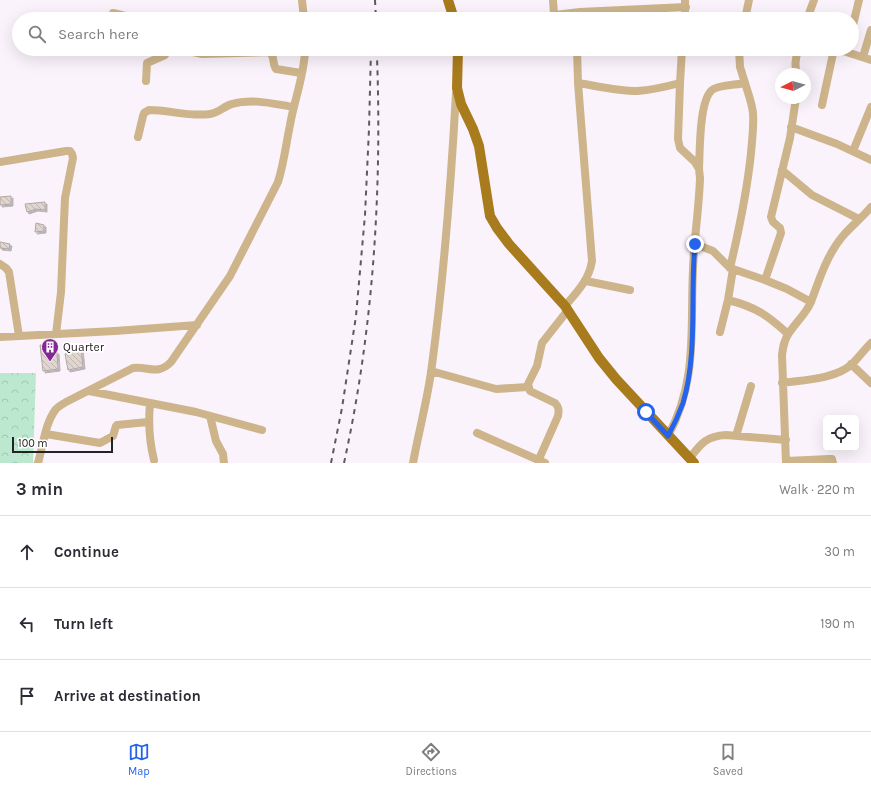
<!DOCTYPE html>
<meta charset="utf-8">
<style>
:root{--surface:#fff;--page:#f7f7f7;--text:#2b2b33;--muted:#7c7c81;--line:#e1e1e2;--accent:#2563eb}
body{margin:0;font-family:Karla,sans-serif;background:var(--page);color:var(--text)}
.controls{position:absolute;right:12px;bottom:12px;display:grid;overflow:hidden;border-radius:6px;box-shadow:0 4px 16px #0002}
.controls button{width:36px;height:36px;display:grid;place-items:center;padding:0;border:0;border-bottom:1px solid var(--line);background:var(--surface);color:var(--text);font:20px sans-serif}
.compass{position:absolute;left:775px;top:68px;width:36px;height:36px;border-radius:50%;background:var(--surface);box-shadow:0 4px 16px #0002;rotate:264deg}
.scale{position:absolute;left:12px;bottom:10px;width:101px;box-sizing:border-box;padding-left:4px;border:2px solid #252226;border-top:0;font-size:11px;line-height:14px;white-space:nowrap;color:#252226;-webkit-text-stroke:3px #fff;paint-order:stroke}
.stop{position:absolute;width:12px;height:12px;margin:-9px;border:3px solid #2563eb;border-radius:50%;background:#fff}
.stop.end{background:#2563eb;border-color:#fff;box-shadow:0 1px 4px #0008}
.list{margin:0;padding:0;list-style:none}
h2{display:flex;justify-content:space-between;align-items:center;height:52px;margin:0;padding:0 16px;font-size:17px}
h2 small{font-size:13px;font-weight:400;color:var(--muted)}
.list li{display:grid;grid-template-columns:26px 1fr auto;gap:12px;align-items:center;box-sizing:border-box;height:72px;padding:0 16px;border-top:1px solid var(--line)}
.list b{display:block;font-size:15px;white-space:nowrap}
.list em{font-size:13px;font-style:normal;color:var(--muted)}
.icon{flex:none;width:22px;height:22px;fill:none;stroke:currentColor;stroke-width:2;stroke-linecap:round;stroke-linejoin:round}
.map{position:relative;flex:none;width:871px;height:463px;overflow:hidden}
.search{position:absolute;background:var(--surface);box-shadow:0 4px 16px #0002;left:12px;right:12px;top:12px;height:44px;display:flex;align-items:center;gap:10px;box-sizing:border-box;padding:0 14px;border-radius:22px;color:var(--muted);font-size:15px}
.sheet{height:268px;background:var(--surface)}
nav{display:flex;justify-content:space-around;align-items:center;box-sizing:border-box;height:56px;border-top:1px solid var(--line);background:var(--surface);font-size:11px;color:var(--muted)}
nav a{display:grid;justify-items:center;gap:2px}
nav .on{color:var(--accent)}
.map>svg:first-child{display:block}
.forest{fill:url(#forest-crowns)}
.building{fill:url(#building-back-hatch);stroke:#b2a7a2;filter:url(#shadow)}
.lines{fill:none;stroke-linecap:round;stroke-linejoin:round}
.minor{stroke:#cdb48b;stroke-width:8}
.major{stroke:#a87b1d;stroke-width:10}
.rail{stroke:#5e595f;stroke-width:2;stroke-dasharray:5 5;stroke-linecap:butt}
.route{stroke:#2563eb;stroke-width:5}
.labels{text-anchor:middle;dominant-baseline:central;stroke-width:3.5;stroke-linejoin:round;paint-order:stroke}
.poi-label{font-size:12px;fill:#252226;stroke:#fff;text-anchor:start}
</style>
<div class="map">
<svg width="871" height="463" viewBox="0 0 871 463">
<defs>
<pattern id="forest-crowns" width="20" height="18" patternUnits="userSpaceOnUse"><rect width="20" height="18" fill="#bde8d0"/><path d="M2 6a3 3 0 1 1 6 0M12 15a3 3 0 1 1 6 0" fill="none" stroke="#a2c7b2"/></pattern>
<pattern id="building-back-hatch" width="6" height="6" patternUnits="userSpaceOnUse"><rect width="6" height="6" fill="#e1d5d0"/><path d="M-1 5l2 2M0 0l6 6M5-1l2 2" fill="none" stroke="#c1b7b2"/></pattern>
<filter id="shadow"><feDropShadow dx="2" dy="2" stdDeviation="0" flood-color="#0004"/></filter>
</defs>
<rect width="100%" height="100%" fill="#fbf3fc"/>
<path class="forest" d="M0,373H36L33,463H0Z"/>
<path class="building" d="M11,196V204L0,205V197Z
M45,202V210L36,209L27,212L25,204Z
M36,223L44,225V231L35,232Z
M0,242L10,244L9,249L0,248Z
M40,345H49L51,354L57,352L58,369L43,371Z
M81,348L83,367L68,370L65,354Z"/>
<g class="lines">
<path class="minor" d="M302,0L304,19
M553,0L554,15
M113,13L138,19
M521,19L580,12
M579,19L580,12L686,7
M685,19V0
M745,19L749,0
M807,19L814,0
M852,29L859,0
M188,49L193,52L202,54L269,52C275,55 272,64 276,69L301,73
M837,49L871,60
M863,57L871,30
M797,74C794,65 796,58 798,49
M146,81L147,63L165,55L168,49
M578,83C597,86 617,91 637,91C651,90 665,87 680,83
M822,105L834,49
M791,127L837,144L871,160
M138,137L143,116L144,113L149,110C169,110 190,117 210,114C219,113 224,106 232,104C252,98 274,104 294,107
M853,151L871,107
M0,162L66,151H70L72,154L73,158L65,198L61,292L56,334
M699,168C700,151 699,101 712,90C718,85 737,85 745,83L740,67L739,49
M782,170L812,195L859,219
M695,244L713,251L730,268L765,280L787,289L811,302C806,314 796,322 789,333C784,340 783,347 782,355L786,463
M0,264L6,268L9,272L19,336
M730,268C739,230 747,192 751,153C752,140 754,126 753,113C752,103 748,93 745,83
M765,280L781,233L780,228L773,222L771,217L790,138L796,98
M586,281L630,290
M728,300C756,307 767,315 788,334
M811,302C819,280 827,255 842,237C851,226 862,218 871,207
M565,306C577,292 589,280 592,261L578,83L577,49
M720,332L728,300L733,269
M0,337L115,331L197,325
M851,364L871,383
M431,371L496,389L528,387
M782,383C803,380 836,379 852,364C858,358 864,350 871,343
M89,391L196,412L262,430
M150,404C148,425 149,440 154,460
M210,416L216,441L223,454L224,463
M477,433L545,463
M46,434L100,443L113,436L116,426L117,425L148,422
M668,436C698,381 690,329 693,269C694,239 699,209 700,178L699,169L695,162L680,148L678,139L680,83L682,49
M736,436L751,386
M690,458C701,443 707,436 726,435L786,440
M539,459L558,416C559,410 559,407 555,403L530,391L528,384L537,366L542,343L568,310
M786,461L829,459H832L833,463
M38,463C43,446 45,423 56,409C59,406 63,404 66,402L133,368C149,366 157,376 171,362L230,276L278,182C284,163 286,144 290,125C294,101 305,73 305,49
M413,463C419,430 428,398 432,365C444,275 451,184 456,93"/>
<path class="major" d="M448,0L454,19
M458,49L457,88L461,104L473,129L479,146L490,216L497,228L509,244L565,306L599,358L616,379L694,463"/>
<path class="rail" d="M375,0L376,19
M331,463L342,408L356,316L365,215L369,129L371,49
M344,463C373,331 382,193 377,57"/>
</g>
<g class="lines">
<path class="route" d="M646,412L668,436C674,425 679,414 683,403C698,353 690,296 695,244"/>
</g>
<defs>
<g id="building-pin" transform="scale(0.9)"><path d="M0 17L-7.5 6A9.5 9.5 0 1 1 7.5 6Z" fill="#842793" stroke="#fff"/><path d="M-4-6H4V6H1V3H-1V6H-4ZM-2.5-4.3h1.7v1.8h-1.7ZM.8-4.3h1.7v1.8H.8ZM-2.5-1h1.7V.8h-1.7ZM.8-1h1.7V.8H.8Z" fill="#fff"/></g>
</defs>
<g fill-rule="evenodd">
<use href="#building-pin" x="50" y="347"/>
</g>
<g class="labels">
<g class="poi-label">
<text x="63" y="347">Quarter</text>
</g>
</g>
</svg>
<div class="controls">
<button><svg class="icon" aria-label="locate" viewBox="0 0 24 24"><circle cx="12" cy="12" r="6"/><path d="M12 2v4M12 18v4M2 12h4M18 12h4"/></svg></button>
</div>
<svg class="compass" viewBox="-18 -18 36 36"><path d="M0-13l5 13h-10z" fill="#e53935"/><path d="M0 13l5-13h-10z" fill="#7c7c81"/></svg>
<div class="scale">100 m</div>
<div class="stop" style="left:646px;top:412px"></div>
<div class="stop end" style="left:695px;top:244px"></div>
<div class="search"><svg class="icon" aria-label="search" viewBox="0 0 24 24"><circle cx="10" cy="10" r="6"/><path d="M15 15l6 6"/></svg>Search here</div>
</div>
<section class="sheet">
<h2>3 min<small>Walk · 220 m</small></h2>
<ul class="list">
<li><svg class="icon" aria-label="ahead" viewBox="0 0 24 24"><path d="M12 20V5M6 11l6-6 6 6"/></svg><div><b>Continue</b></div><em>30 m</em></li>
<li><svg class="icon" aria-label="left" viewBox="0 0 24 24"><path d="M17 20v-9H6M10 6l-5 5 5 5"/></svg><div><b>Turn left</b></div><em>190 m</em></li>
<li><svg class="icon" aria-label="arrive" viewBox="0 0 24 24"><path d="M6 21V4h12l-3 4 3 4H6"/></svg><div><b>Arrive at destination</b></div></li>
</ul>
</section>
<nav>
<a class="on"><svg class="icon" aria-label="map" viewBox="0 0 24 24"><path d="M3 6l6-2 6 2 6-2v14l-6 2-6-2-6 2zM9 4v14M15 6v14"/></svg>Map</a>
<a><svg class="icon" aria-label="directions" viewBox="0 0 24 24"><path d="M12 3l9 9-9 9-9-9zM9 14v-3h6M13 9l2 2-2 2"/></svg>Directions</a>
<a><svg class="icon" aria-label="saved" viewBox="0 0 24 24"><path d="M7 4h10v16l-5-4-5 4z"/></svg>Saved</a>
</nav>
